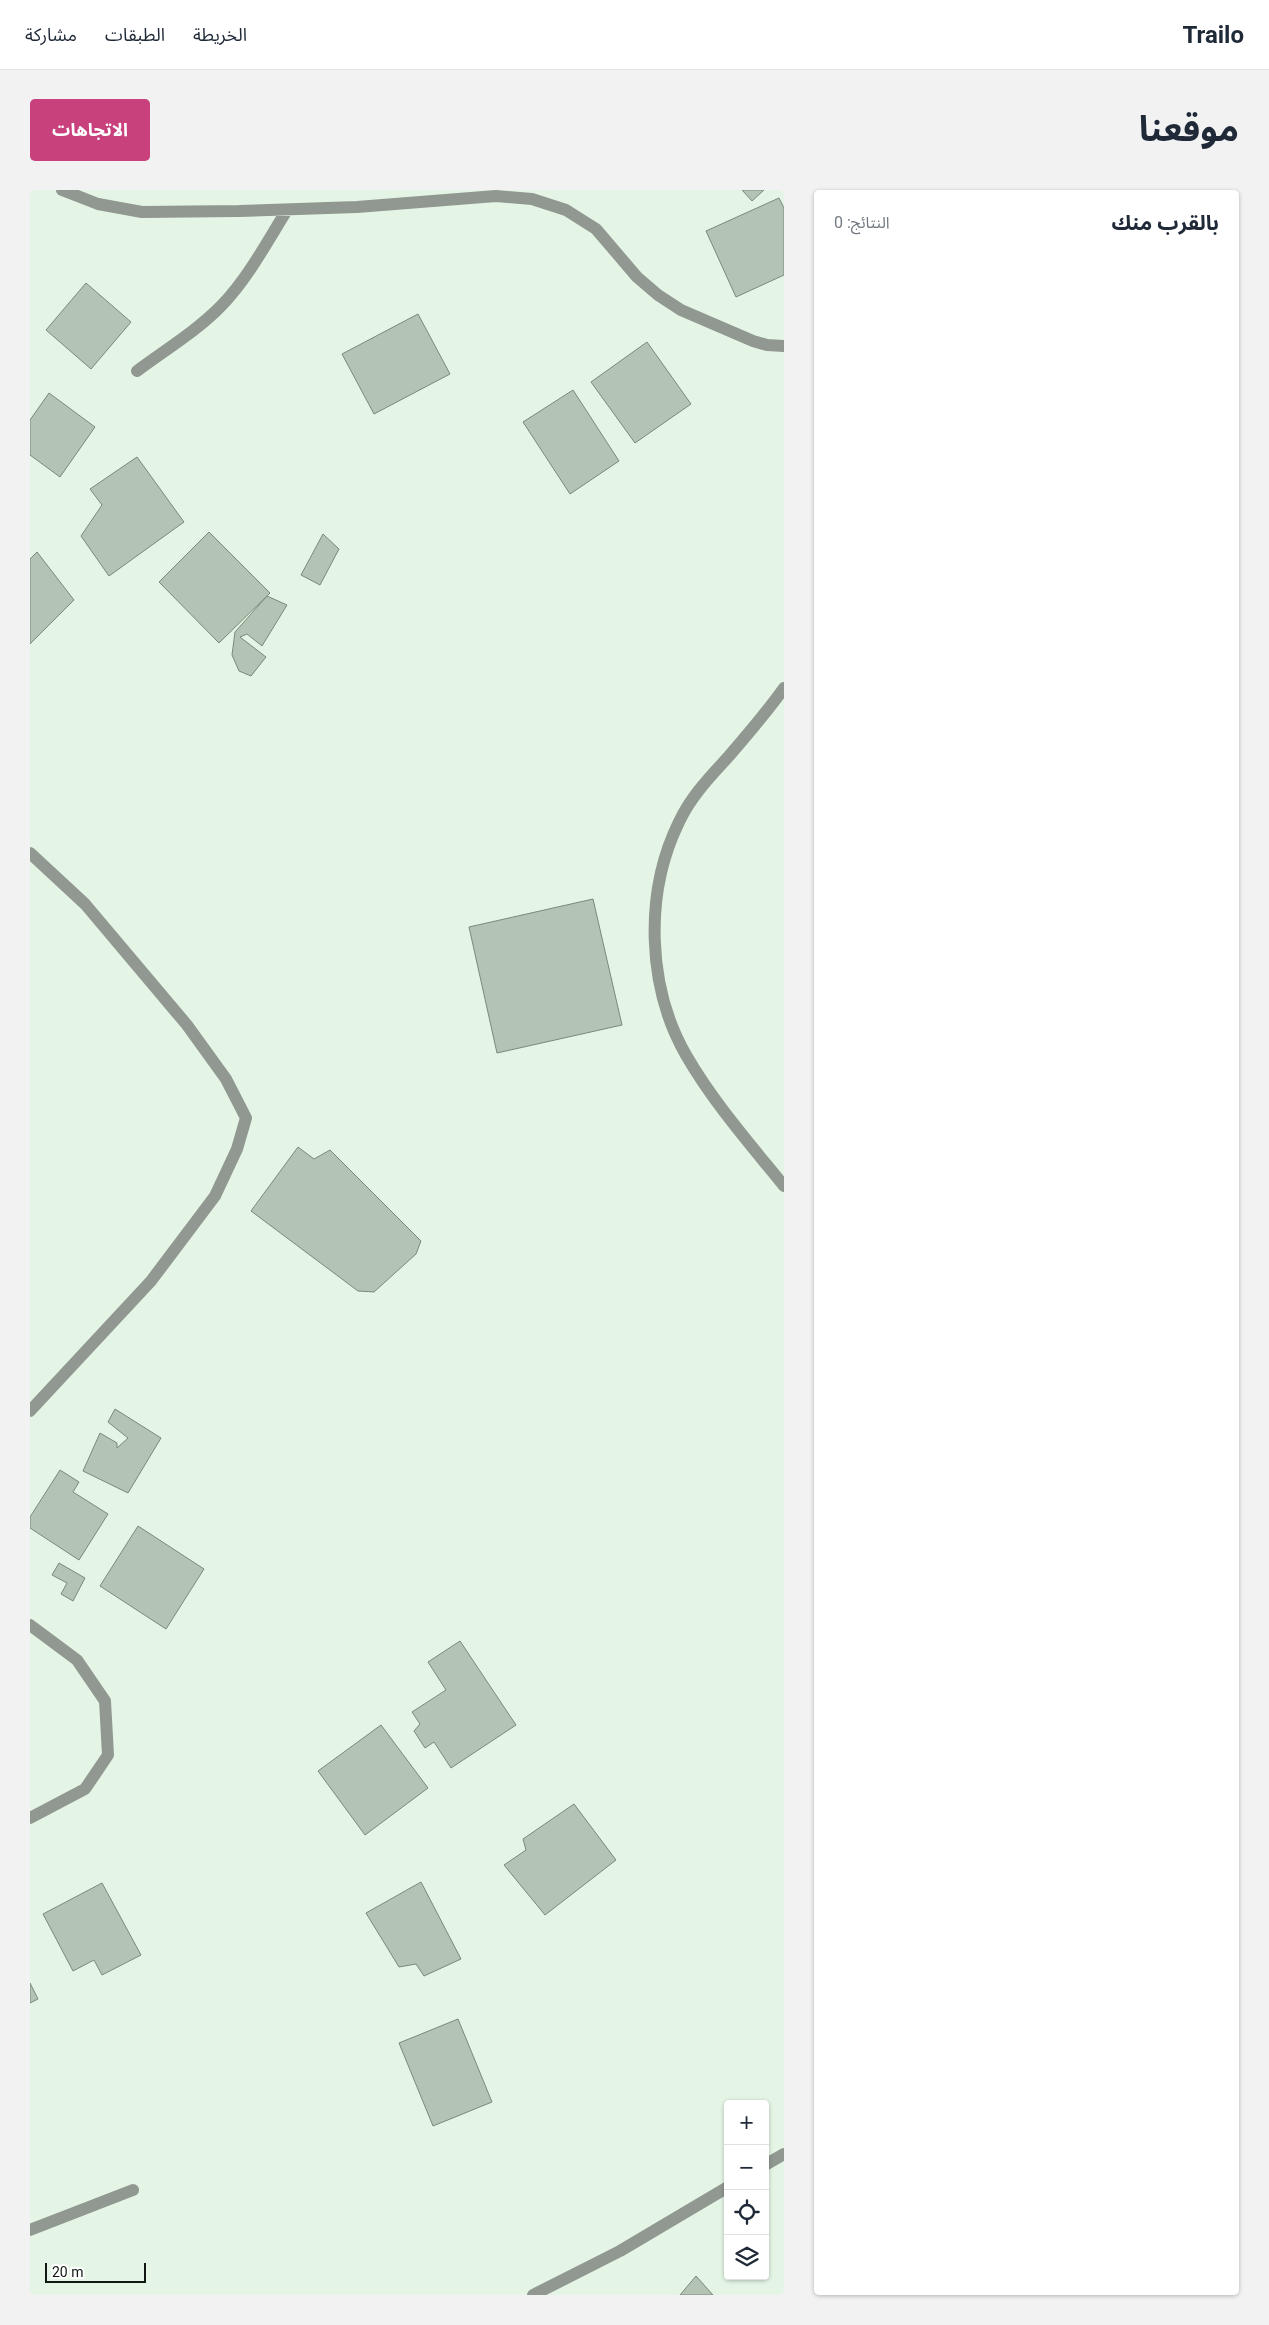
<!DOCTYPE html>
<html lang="ar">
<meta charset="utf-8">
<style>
:root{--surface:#fff;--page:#f2f2f3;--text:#1f2937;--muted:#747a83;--line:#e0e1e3;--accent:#c8407c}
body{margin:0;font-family:Roboto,"Noto Sans Arabic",sans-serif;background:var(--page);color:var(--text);direction:rtl}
.controls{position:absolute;right:15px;bottom:15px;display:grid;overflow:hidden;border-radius:5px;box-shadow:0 1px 4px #0004}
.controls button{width:45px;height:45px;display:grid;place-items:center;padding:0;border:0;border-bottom:1px solid var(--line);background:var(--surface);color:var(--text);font:25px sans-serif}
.scale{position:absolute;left:15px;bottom:12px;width:101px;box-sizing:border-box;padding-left:5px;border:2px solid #101611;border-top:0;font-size:14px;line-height:18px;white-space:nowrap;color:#101611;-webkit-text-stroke:4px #fff;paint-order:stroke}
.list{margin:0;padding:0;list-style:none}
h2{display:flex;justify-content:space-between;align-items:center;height:65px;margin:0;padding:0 20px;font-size:21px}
h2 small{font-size:16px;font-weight:400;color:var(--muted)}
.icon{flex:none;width:28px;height:28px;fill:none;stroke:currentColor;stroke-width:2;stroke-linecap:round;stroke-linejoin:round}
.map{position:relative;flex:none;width:754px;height:2105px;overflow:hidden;direction:ltr;border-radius:5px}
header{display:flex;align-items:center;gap:30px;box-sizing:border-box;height:70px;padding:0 25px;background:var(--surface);border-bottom:1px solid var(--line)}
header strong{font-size:24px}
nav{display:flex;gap:28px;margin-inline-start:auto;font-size:18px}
.intro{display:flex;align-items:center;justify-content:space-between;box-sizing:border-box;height:120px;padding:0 30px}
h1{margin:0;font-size:35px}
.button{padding:12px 22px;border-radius:5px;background:var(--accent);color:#fff;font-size:18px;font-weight:700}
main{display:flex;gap:30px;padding:0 30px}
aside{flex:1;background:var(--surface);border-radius:5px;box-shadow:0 1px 4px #0004}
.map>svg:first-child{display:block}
.building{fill:#b3c4b4;stroke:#79897a}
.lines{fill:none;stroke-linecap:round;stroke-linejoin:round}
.street{stroke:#919891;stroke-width:12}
</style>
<header>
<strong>Trailo</strong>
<nav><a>الخريطة</a><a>الطبقات</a><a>مشاركة</a></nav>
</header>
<div class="intro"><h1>موقعنا</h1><a class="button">الاتجاهات</a></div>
<main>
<aside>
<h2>بالقرب منك<small>النتائج: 0</small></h2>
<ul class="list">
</ul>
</aside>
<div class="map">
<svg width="754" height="2105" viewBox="0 0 754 2105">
<rect width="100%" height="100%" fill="#e4f5e5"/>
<path class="building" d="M712,0H734L722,11Z
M749,8L754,18V85L706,107L676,41Z
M56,93L101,132L61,179L16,140Z
M388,124L420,184L344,224L312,164Z
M617,152L661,214L605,253L561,192Z
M543,200L589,271L540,304L493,232Z
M19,203L65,237L30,287L0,265V230Z
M107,267L154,332L79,386L51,346L72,315L60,299Z
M179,342L240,403L189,453L129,392Z
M293,344L309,359L290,395L271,385Z
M7,362L44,410L0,454V369Z
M237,406L257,415L232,456L217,444L210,447L236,467L221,486L209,481L202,465L205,442Z
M563,709L592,835L467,863L439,737Z
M268,957L284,969L300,960L391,1051L386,1064L344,1102L328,1101L221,1021Z
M85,1219L131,1248L98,1303L53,1281L70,1243L87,1253V1258L98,1248L78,1232Z
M30,1280L49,1292L43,1302L78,1324L49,1370L0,1338V1327Z
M108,1336L174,1379L136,1439L70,1396Z
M29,1373L55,1388L43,1411L31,1404L37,1393L22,1385Z
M430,1451L486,1535L421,1578L404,1552L395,1558L384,1541L390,1534L382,1522L416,1500L398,1472Z
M351,1535L398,1598L335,1645L288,1581Z
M544,1614L586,1670L515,1725L474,1675L496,1660L493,1649Z
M391,1692L431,1769L394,1786L386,1774L369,1777L336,1723Z
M72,1693L111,1765L72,1785L64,1770L43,1781L13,1724Z
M0,1793L8,1809L0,1813Z
M428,1829L462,1912L403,1936L369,1853Z
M666,2086L683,2105H650Z"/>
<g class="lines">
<path class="street" d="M32,0L68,14L112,22L209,21L327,17L466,6L502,9L536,20L566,39L607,87L628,105L651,120L723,151L737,155L754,156
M107,181C135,160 167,141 192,115C218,88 237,52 257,20
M754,498C737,522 718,544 699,566C680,587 661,606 649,632C614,703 617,797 656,865C683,912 720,954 754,996
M0,663L55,714L157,835L196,889L216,928L207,959L185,1006L121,1091L0,1221
M0,1435L47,1470L75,1511L78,1565L55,1599L0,1628
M735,1975L754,1964
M0,2040L103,2000
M503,2105L590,2061L698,1997"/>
</g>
</svg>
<div class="controls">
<button>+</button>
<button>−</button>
<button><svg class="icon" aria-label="locate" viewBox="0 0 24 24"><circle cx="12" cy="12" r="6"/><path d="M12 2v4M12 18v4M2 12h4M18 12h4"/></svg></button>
<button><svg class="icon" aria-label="layers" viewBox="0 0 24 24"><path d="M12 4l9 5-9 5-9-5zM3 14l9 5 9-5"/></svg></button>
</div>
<div class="scale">20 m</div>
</div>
</main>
